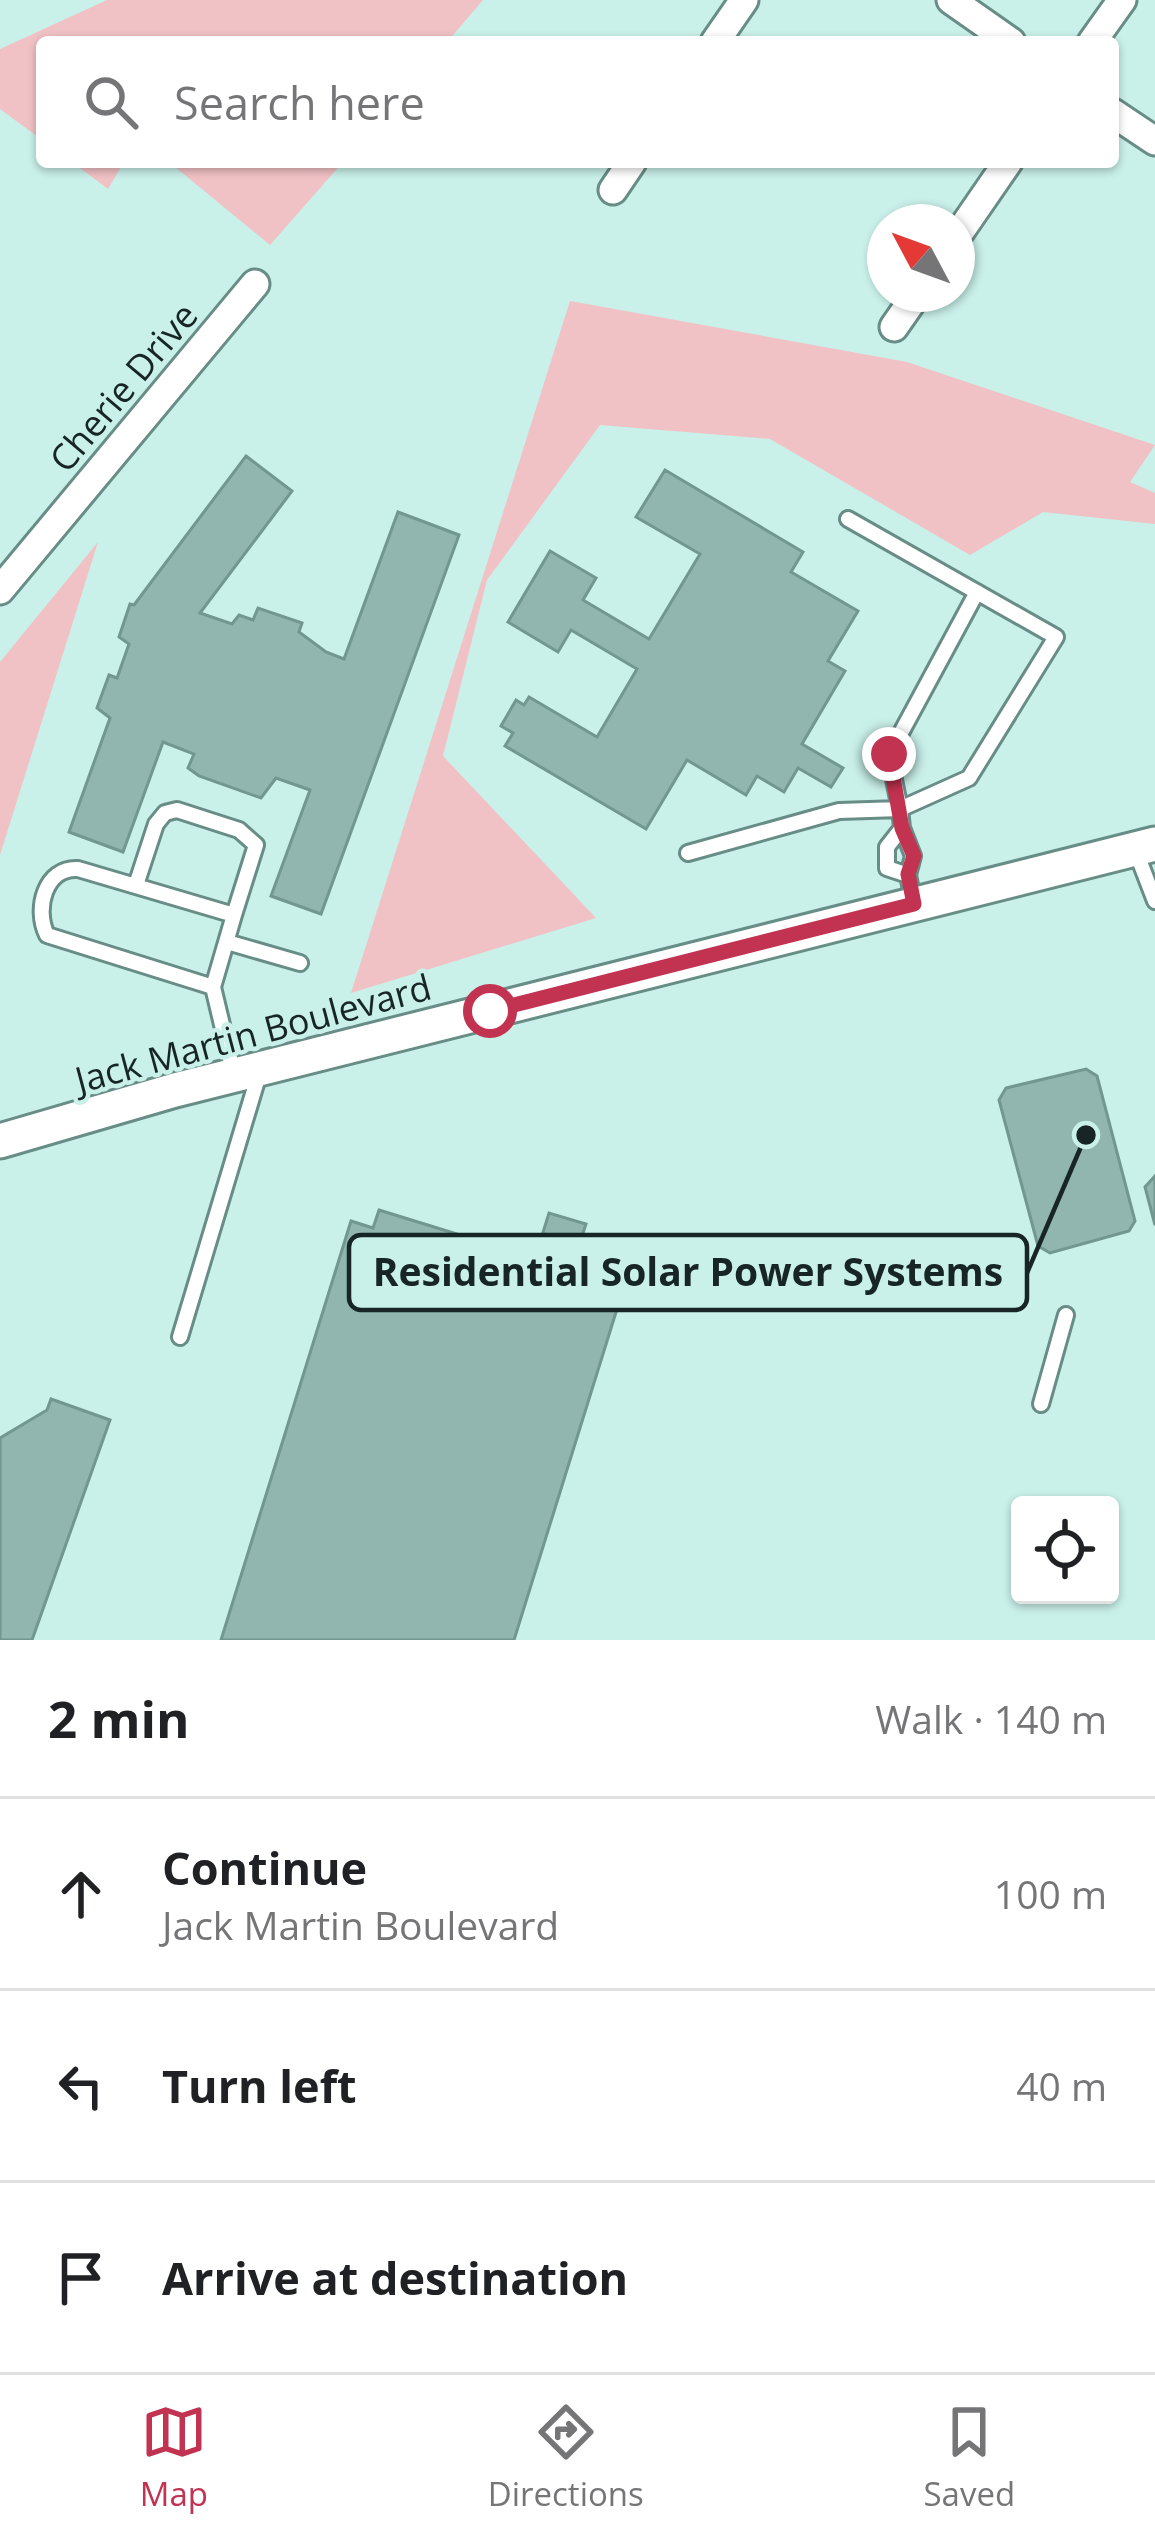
<!DOCTYPE html>
<meta charset="utf-8">
<style>
:root{--surface:#fff;--page:#f6f6f6;--text:#202124;--muted:#757577;--line:#e0e0e0;--accent:#c23251}
body{margin:0;font-family:"Open Sans",sans-serif;background:var(--page);color:var(--text)}
.controls{position:absolute;right:36px;bottom:36px;display:grid;overflow:hidden;border-radius:12px;box-shadow:0 3px 9px #0004}
.controls button{width:108px;height:108px;display:grid;place-items:center;padding:0;border:0;border-bottom:3px solid var(--line);background:var(--surface);color:var(--text);font:60px sans-serif}
.compass{position:absolute;left:867px;top:204px;width:108px;height:108px;border-radius:50%;background:var(--surface);box-shadow:0 3px 9px #0004;rotate:311deg}
.stop{position:absolute;width:36px;height:36px;margin:-27px;border:9px solid #c23251;border-radius:50%;background:#fff}
.stop.end{background:#c23251;border-color:#fff;box-shadow:0 3px 12px #0008}
.list{margin:0;padding:0;list-style:none}
h2{display:flex;justify-content:space-between;align-items:center;height:156px;margin:0;padding:0 48px;font-size:51px}
h2 small{font-size:39px;font-weight:400;color:var(--muted)}
.list li{display:grid;grid-template-columns:78px 1fr auto;gap:36px;align-items:center;box-sizing:border-box;height:192px;padding:0 48px;border-top:3px solid var(--line)}
.list b{display:block;font-size:45px;white-space:nowrap}
.list p{margin:0;font-size:39px;white-space:nowrap;color:var(--muted)}
.list em{font-size:39px;font-style:normal;color:var(--muted)}
.icon{flex:none;width:66px;height:66px;fill:none;stroke:currentColor;stroke-width:2;stroke-linecap:round;stroke-linejoin:round}
.map{position:relative;flex:none;width:1155px;height:1640px;overflow:hidden}
.search{position:absolute;background:var(--surface);box-shadow:0 3px 9px #0004;left:36px;right:36px;top:36px;height:132px;display:flex;align-items:center;gap:30px;box-sizing:border-box;padding:0 42px;border-radius:12px;color:var(--muted);font-size:45px}
.sheet{height:732px;background:var(--surface)}
nav{display:flex;justify-content:space-around;align-items:center;box-sizing:border-box;height:168px;border-top:3px solid var(--line);background:var(--surface);font-size:33px;color:var(--muted)}
nav a{display:grid;justify-items:center;gap:6px}
nav .on{color:var(--accent)}
.map>svg:first-child{display:block}
.green{fill:#f1c2c5}
.building{fill:#91b6b0;stroke:#729690;stroke-width:3}
.lines{fill:none;stroke-linecap:round;stroke-linejoin:round}
.service-casing{stroke:#688c86;stroke-width:20}
.minor-casing{stroke:#688c86;stroke-width:33}
.tertiary-casing{stroke:#688c86;stroke-width:39}
.service{stroke:#fff;stroke-width:14}
.minor{stroke:#fff;stroke-width:27}
.tertiary{stroke:#fff;stroke-width:33}
.route{stroke:#c23251;stroke-width:15}
.labels{text-anchor:middle;dominant-baseline:central;stroke-width:9;stroke-linejoin:round;paint-order:stroke}
.street-label{font-size:36px;fill:#172624;stroke:#c9f0e9}
.leader{fill:none;stroke:#172624;stroke-width:4.5}
.callout-dot{fill:#172624;stroke:#c9f0e9;stroke-width:4.5}
.callout{fill:#c9f0e9;stroke:#172624;stroke-width:4.5}
.callout-label{font-size:39px;text-anchor:middle;font-weight:bold;fill:#172624}
</style>
<div class="map">
<svg width="1155" height="1640" viewBox="0 0 1155 1640">
<rect width="100%" height="100%" fill="#c9f0e9"/>
<path class="green" d="M107,0H483L447,42H42V140L0,109V49Z
M72,162H124L108,189Z
M169,162H343L270,245Z
M570,301L907,362L1155,445L1130,482L1155,493V524L1043,512L970,555L770,439L600,425L487,580L443,756L596,918L351,993Z
M98,542L0,855V662Z"/>
<path class="building" d="M246,456L292,491L200,613L232,624L239,615L253,620L258,608L302,623L299,632L326,652L344,659L398,512L459,535L321,914L271,896L310,790L276,778L261,798L199,776L188,768L194,754L163,742L123,852L69,832L110,718L97,708L109,675L117,678L129,644L119,637L130,604L134,605Z
M665,470L803,552L791,572L858,611L828,661L845,671L802,744L843,768L831,787L798,768L784,792L757,776L746,795L687,760L646,829L505,746L513,733L501,726L516,700L524,705L529,697L597,737L637,669L571,630L558,652L508,622L550,551L596,578L583,600L649,639L700,554L636,517Z
M1086,1069L1097,1076L1135,1221L1129,1231L1050,1253L1038,1246L999,1100L1006,1088Z
M1155,1176V1225L1145,1187Z
M379,1210L535,1258L549,1213L586,1224L569,1276L622,1293L514,1640H221L351,1221L373,1228Z
M51,1399L110,1420L32,1640H0V1438L47,1410Z"/>
<g class="lines">
<g class="service-casing">
<path id="service" d="M848,519L1056,637L969,778L900,809L902,828L913,856L908,875L914,905
M902,828L887,847V868L908,875
M1135,849L1155,901
M688,853L839,811L900,809L889,755L977,592
M136,885L156,824L165,813L177,810L239,830L256,845L234,915
M227,942L300,963
M213,987L234,915L78,869C45,867 34,909 47,935L213,987L234,1075
M180,1337L259,1074
M1041,1404L1066,1315"/>
</g>
<g class="minor-casing">
<path id="minor" d="M951,0L1011,42
M715,42L744,0
M1092,42L1122,0
M1113,113L1155,141
M613,190L632,162
M957,236L1008,162
M894,327L917,294
M0,590L255,284"/>
</g>
<g class="tertiary-casing">
<path id="tertiary" d="M0,1141L175,1090L1155,844"/>
</g>
<use href="#service" class="service"/>
<use href="#minor" class="minor"/>
<use href="#tertiary" class="tertiary"/>
</g>
<g class="lines">
<path class="route" d="M490,1011L914,904L908,874L914,856L902,828L889,754"/>
</g>
<g class="labels">
<g class="street-label">
<text transform="translate(123 387) rotate(-50)">Cherie Drive</text>
<text transform="translate(253 1033) rotate(-15)">Jack Martin Boulevard</text>
</g>
</g>
<path class="leader" d="M1086 1135L1027 1273"/>
<circle class="callout-dot" cx="1086" cy="1135" r="12"/>
<rect class="callout" x="349" y="1235" width="678" height="75" rx="12"/>
<g class="callout-label">
<text x="688" y="1286">Residential Solar Power Systems</text>
</g>
</svg>
<div class="controls">
<button><svg class="icon" aria-label="locate" viewBox="0 0 24 24"><circle cx="12" cy="12" r="6"/><path d="M12 2v4M12 18v4M2 12h4M18 12h4"/></svg></button>
</div>
<svg class="compass" viewBox="-18 -18 36 36"><path d="M0-13l5 13h-10z" fill="#e53935"/><path d="M0 13l5-13h-10z" fill="#757577"/></svg>
<div class="stop" style="left:490px;top:1011px"></div>
<div class="stop end" style="left:889px;top:754px"></div>
<div class="search"><svg class="icon" aria-label="search" viewBox="0 0 24 24"><circle cx="10" cy="10" r="6"/><path d="M15 15l6 6"/></svg>Search here</div>
</div>
<section class="sheet">
<h2>2 min<small>Walk · 140 m</small></h2>
<ul class="list">
<li><svg class="icon" aria-label="ahead" viewBox="0 0 24 24"><path d="M12 20V5M6 11l6-6 6 6"/></svg><div><b>Continue</b><p>Jack Martin Boulevard</p></div><em>100 m</em></li>
<li><svg class="icon" aria-label="left" viewBox="0 0 24 24"><path d="M17 20v-9H6M10 6l-5 5 5 5"/></svg><div><b>Turn left</b></div><em>40 m</em></li>
<li><svg class="icon" aria-label="arrive" viewBox="0 0 24 24"><path d="M6 21V4h12l-3 4 3 4H6"/></svg><div><b>Arrive at destination</b></div></li>
</ul>
</section>
<nav>
<a class="on"><svg class="icon" aria-label="map" viewBox="0 0 24 24"><path d="M3 6l6-2 6 2 6-2v14l-6 2-6-2-6 2zM9 4v14M15 6v14"/></svg>Map</a>
<a><svg class="icon" aria-label="directions" viewBox="0 0 24 24"><path d="M12 3l9 9-9 9-9-9zM9 14v-3h6M13 9l2 2-2 2"/></svg>Directions</a>
<a><svg class="icon" aria-label="saved" viewBox="0 0 24 24"><path d="M7 4h10v16l-5-4-5 4z"/></svg>Saved</a>
</nav>
